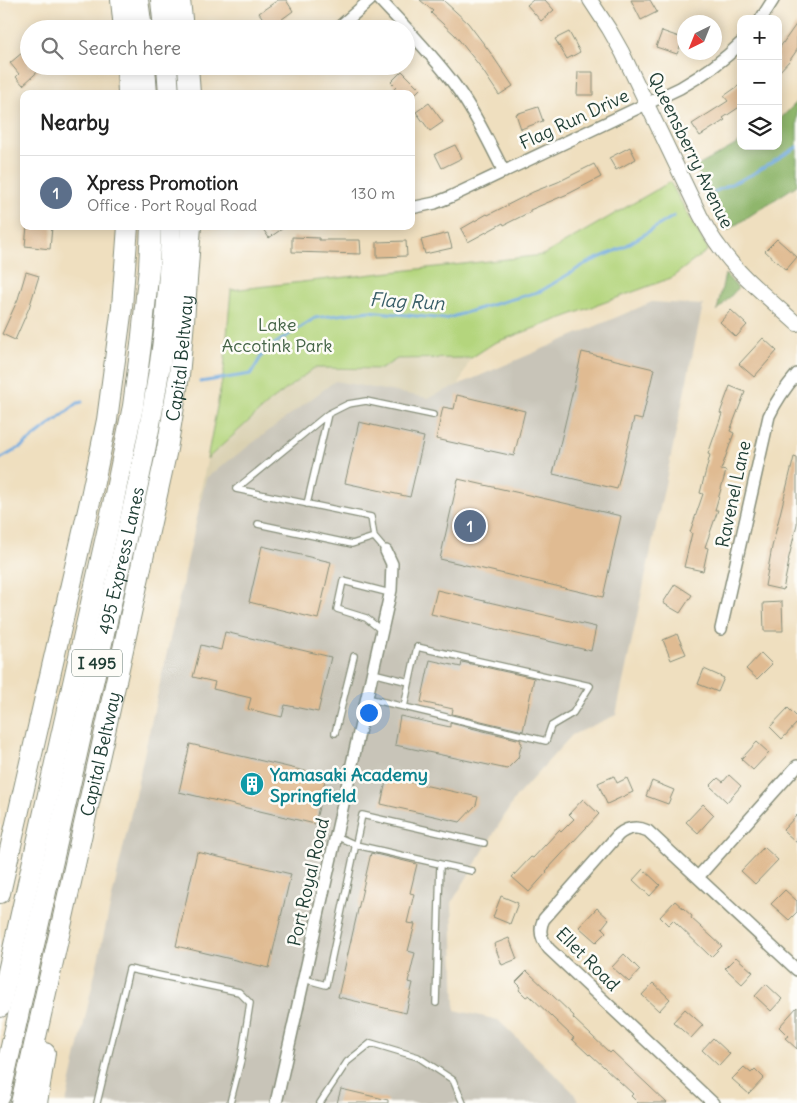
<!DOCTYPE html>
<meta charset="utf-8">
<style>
:root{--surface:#fff;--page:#f6f6f6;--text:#222;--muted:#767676;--line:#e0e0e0;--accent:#b5179e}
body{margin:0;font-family:Delius,sans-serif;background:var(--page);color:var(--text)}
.controls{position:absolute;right:15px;top:15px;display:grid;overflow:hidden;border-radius:10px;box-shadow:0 2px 12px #0003}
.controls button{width:45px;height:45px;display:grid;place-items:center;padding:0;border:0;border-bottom:1px solid var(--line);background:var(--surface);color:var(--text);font:25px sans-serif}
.compass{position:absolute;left:677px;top:15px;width:45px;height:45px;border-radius:50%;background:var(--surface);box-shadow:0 2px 12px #0003;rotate:223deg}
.you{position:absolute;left:368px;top:712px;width:18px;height:18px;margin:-12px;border:4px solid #fff;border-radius:50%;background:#1a73e8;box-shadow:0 0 0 8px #1a73e833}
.badge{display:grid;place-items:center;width:32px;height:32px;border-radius:50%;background:var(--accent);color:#fff;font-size:16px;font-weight:700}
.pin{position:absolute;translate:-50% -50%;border:2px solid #fff;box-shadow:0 1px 5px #0006}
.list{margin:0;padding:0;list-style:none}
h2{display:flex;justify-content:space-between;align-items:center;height:65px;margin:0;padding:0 20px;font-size:21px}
h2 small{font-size:16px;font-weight:400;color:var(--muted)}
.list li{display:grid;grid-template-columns:32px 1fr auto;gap:15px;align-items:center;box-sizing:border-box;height:75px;padding:0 20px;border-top:1px solid var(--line)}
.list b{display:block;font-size:19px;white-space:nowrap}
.list p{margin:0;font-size:16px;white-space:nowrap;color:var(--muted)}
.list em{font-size:16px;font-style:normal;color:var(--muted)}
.icon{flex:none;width:28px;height:28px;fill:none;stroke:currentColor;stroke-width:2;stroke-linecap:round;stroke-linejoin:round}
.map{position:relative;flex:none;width:797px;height:1103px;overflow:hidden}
.search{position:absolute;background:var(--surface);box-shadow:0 2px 12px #0003;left:20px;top:20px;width:395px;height:55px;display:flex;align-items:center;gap:12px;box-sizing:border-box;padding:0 18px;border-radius:28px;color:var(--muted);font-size:19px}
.panel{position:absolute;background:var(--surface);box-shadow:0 2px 12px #0003;left:20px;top:90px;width:395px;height:140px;border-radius:10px}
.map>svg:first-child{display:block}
.built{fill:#dad1b2}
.industrial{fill:#c8c4b8}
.green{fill:#b4d57d;stroke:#6a8958}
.forest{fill:#8fb66c;stroke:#577a50}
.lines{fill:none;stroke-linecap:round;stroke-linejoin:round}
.stream{stroke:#6ea9df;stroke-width:3}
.building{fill:#e0bb92}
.service-casing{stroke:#878e7a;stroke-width:8}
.minor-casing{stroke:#878e7a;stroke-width:14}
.tertiary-casing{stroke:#878e7a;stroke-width:16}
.motorway-casing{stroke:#878e7a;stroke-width:22}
.service{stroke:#fff;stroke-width:5.5}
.minor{stroke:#fff;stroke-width:11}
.tertiary{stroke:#fff;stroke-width:14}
.motorway{stroke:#fff;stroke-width:20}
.labels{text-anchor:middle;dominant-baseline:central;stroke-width:5;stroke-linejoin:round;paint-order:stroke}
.shield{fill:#fdfcf7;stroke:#62766e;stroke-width:1}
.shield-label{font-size:16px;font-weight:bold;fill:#1f3d34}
.street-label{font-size:18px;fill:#1f3d34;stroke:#fdfcf7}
.park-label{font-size:18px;fill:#446346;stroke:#fdfcf7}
.culture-label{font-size:18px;font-weight:bold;fill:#0d838f;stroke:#fdfcf7;text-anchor:start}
.water-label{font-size:19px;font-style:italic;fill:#375d67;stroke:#fdfcf7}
</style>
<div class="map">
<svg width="797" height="1103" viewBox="0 0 797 1103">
<rect width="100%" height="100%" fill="#fdfcf7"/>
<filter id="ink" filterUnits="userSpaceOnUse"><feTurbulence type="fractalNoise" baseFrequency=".02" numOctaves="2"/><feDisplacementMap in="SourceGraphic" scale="10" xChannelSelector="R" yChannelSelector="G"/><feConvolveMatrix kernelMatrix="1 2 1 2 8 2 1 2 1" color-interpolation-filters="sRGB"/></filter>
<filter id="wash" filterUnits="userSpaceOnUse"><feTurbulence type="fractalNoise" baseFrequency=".0096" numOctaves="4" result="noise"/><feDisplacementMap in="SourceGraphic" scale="20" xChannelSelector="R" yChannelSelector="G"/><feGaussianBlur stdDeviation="1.12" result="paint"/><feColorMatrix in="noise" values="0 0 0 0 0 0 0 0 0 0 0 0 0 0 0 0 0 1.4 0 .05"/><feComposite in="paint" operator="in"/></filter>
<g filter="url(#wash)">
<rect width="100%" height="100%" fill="#efdfbf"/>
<path class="built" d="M470,359L398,531L372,535L199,498L207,460L270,402L313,369L380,370L396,360Z"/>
<path class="industrial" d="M652,302L703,305L616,715L572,735L516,797L452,902L455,1010L498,1020L573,1092L579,1103H66L206,478L335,381L428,398Z"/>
<path class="green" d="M670,182L708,250L671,278L494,343L471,358L397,359L381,369L314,368L271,401L207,459L224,370L231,290L543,255Z"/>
<path class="forest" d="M797,102V185L728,230L714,207L696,167L741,142V146H778V121Z
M725,274L738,288L717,311Z"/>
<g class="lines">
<path class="stream" d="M714,192L751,175L797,147
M200,382L251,374L265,350L315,318L369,311L445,319L484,307L541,291L587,263L622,248L674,216
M0,459L21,447L78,403L82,402"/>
</g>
<g id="blocks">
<path class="building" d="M278,0H286L293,11L270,28L259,13Z
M420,0H443L468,23L490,52L513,86L499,95L479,65L455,35L431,13L433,11Z
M533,0H545L554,10L541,21L527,5Z
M631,0H650L657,12L641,20Z
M797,23V50L790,60L778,73V50Z
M662,31L682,38V42L677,54L656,47Z
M569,32L580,52L567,59L555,39Z
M23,52L29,58V66H44L23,85L16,77L19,74L10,63Z
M402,71L420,89L415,94H390L396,87L391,82Z
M578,72H593V95H577Z
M741,84V106L723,118L725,120L700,136L692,124L728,101L724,96Z
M429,103L443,122L430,131L416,112Z
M538,107L543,121L521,129L516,114Z
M455,145L462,158L442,168L435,154Z
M630,147L636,159L616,170L609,158Z
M594,164L601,177L570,193L530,210V212L504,225L503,223L468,242L461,229L487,214L488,215L533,192L558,182Z
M27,226L52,227L50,249L25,246Z
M261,226H286L269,238Z
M448,233L452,248L425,254L421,240Z
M292,237L319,238V240H360L361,254L292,252Z
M777,239L797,257L786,270L765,251Z
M406,241L407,256L377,257V242Z
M26,272L39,276L29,308L15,340L2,334L18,299Z
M731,310L747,325L736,337L720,322Z
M763,338L777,351L754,377L739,364Z
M582,352L654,369L642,420L634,418L617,489L553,474Z
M730,386L745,392L730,431L734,433L721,470L726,471L715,510H718L705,547L708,548L703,571L684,567L692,533L690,532L703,494L700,493L710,455L708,454L722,414L720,413Z
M457,395L525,411L514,456L436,439L443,407L454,409Z
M359,422L424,437L410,497L345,483Z
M794,457L797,458V524L788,561H789L783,590L765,586L772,547Z
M458,479L621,516L603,597L440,559Z
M262,546L331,562L318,619L249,602Z
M675,584L692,595L680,613L663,603Z
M437,590L596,627L591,651L431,614Z
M782,602L783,631H764L763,603Z
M225,632L331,657L318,712L285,705L282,717L248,709L251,698L213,689L215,682L193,677L201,645L221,650Z
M677,634L686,654L671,660L663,640Z
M761,653L772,664L757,679L746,669Z
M430,660L461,667L462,662L534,678L523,731L452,714L453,709L421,702Z
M704,669L724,678L718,692L698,684Z
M788,708L797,717V723L782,739L770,727Z
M400,716L450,727V723L521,740L520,742L522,743L518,758L507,769L395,745Z
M757,742L769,753L753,770L741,759Z
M190,744L326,776L315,824L179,792Z
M729,775L741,786L727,802L710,786L718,778L723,782Z
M614,776L617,783L627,778L633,792L607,804L598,783Z
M387,777L478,797L476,805L460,822L381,804Z
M652,781L674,790L668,804L646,796Z
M583,799L599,814L546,871L547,872L529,892L512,877L531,857L533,858L559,830L561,832L574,819L569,814Z
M703,804L714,815L698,833L686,822Z
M797,815V843L783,830Z
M764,847L778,860L755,884L741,871Z
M197,852L291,874L269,968L176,946Z
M371,853L417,864L410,893L414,894L407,923L415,924L408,951L415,953L408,982L413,983L406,1013L338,997Z
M643,869L660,885L650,896L633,880Z
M785,890L797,901V912L789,920L771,904Z
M501,896L518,903L510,924L493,917Z
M675,901L692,916L691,918L722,946L711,957L673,920L668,925L660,917Z
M597,908L609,919L602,928L606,932L596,942L579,927Z
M509,938L517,959L502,965L494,944Z
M624,954L640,970L629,982L612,967Z
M736,957L753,972L742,984L725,968Z
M527,971L574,1016L573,1018L610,1053L612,1051L667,1103H638L631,1096L633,1094L590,1054L589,1055L572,1039L574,1038L529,995L526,997L519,990L521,987L516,982Z
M653,983L670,999L659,1011L642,995Z
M766,984L782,999L771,1011L755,996Z
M797,1007V1049L785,1038L788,1036L779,1027Z
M685,1009L703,1025L691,1038L673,1022Z
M713,1038L730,1054L719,1066L702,1050Z
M744,1067L751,1073L755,1069L764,1078L749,1094L732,1079Z
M341,1089L388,1100V1103H337Z"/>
</g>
</g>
<g filter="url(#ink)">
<use href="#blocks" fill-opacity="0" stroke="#878e7a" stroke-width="1"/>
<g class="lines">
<g class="service-casing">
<path id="service" d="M328,414L348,404L366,401L433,415
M307,504L328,414L236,489L371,517L374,537
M258,524L352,544L374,537L386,551
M382,631L366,618L337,609L343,581L390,593
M373,673L409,682
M367,698L546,741L551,726L573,713L590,686L417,647L404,707
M335,733L354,656
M336,836L356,845L440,864L436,1003
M440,864L472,871
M304,979L326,985L362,815L484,843
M97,1103L129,969L239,992L250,1003L241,1060L230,1103
M320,1103L347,1062L371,1043L418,1057L453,1080L463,1103"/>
</g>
<g class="minor-casing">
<path id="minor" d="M380,0C405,27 432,54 454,84C474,111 489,142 504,172
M761,19L773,0
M337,29L370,0
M411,208L435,203L450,197L680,88C703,75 723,61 741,43
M721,629L769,416C777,399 785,388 797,374
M698,877L797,766
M276,1103L391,590L392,564L386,551
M713,1103L549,949C541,939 538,930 544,919L618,835C628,827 637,826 648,831L797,970"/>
</g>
<g class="tertiary-casing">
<path id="tertiary" d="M590,0L609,29L622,52L700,215C706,226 711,236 718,245C739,276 770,299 797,324"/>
</g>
<g class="motorway-casing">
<g id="motorway">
<path d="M121,0L124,29"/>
<path d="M138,0L142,29"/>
<path d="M161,0L164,29"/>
<path d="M180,0L183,29"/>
<path d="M127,66L128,94"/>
<path d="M145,66L147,94"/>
<path d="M167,66L169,94"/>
<path d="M188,66L190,94"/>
<path d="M0,893L89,506L107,420L122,307L128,226"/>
<path d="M0,1007L110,519L133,406L141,345L149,268L151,226"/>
<path id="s1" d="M0,1096C33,950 66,803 99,656C123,549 151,442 164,333C168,298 170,262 171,226"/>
<path id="s2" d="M21,1103L104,736L167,449L179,376L184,321L191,226"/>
<path d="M37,1103L45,1053"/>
</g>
</g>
<use href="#service" class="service"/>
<use href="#minor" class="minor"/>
<use href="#tertiary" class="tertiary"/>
<use href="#motorway" class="motorway"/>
</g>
</g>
<defs>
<g id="building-disc" transform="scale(1.25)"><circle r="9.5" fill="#0f9aa8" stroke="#fdfcf7"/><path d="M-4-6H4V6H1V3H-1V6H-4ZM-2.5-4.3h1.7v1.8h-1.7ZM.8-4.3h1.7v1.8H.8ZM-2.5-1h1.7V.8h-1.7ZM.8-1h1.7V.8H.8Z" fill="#fff"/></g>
</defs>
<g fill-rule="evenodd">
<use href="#building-disc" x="252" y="784"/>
</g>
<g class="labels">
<rect class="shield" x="72" y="649.5" width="50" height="27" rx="4"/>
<g class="shield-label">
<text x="97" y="663">I 495</text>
</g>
<g class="street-label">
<text transform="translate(574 119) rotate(-25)">Flag Run Drive</text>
<text transform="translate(691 150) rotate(64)">Queensberry Avenue</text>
<text stroke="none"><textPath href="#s2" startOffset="762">Capital Beltway</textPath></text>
<text transform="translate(733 494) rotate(-78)">Ravenel Lane</text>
<text stroke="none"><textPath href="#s1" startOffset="549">495 Express Lanes</textPath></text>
<text stroke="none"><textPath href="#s2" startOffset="358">Capital Beltway</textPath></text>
<text transform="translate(308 882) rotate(-77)">Port Royal Road</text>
<text transform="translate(588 959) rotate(45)">Ellet Road</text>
</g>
<g class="park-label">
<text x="277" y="324">Lake<tspan x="277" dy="21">Accotink Park</tspan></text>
</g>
<g class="culture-label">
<text x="270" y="774">Yamasaki Academy<tspan x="270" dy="21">Springfield</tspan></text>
</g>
<g class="water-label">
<text transform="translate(407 301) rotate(3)">Flag Run</text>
</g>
</g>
</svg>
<div class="controls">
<button>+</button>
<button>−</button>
<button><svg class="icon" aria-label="layers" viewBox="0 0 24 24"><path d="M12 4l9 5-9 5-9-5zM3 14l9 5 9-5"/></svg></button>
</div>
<svg class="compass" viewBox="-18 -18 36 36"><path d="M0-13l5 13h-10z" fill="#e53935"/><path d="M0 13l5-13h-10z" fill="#767676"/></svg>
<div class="you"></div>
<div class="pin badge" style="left:470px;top:526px;background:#5c6f8a">1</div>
<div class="search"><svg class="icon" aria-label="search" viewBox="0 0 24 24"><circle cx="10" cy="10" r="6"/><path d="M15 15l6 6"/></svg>Search here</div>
<section class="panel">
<h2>Nearby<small></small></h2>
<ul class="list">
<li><span class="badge" style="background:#5c6f8a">1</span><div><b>Xpress Promotion</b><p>Office · Port Royal Road</p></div><em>130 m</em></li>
</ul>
</section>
</div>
